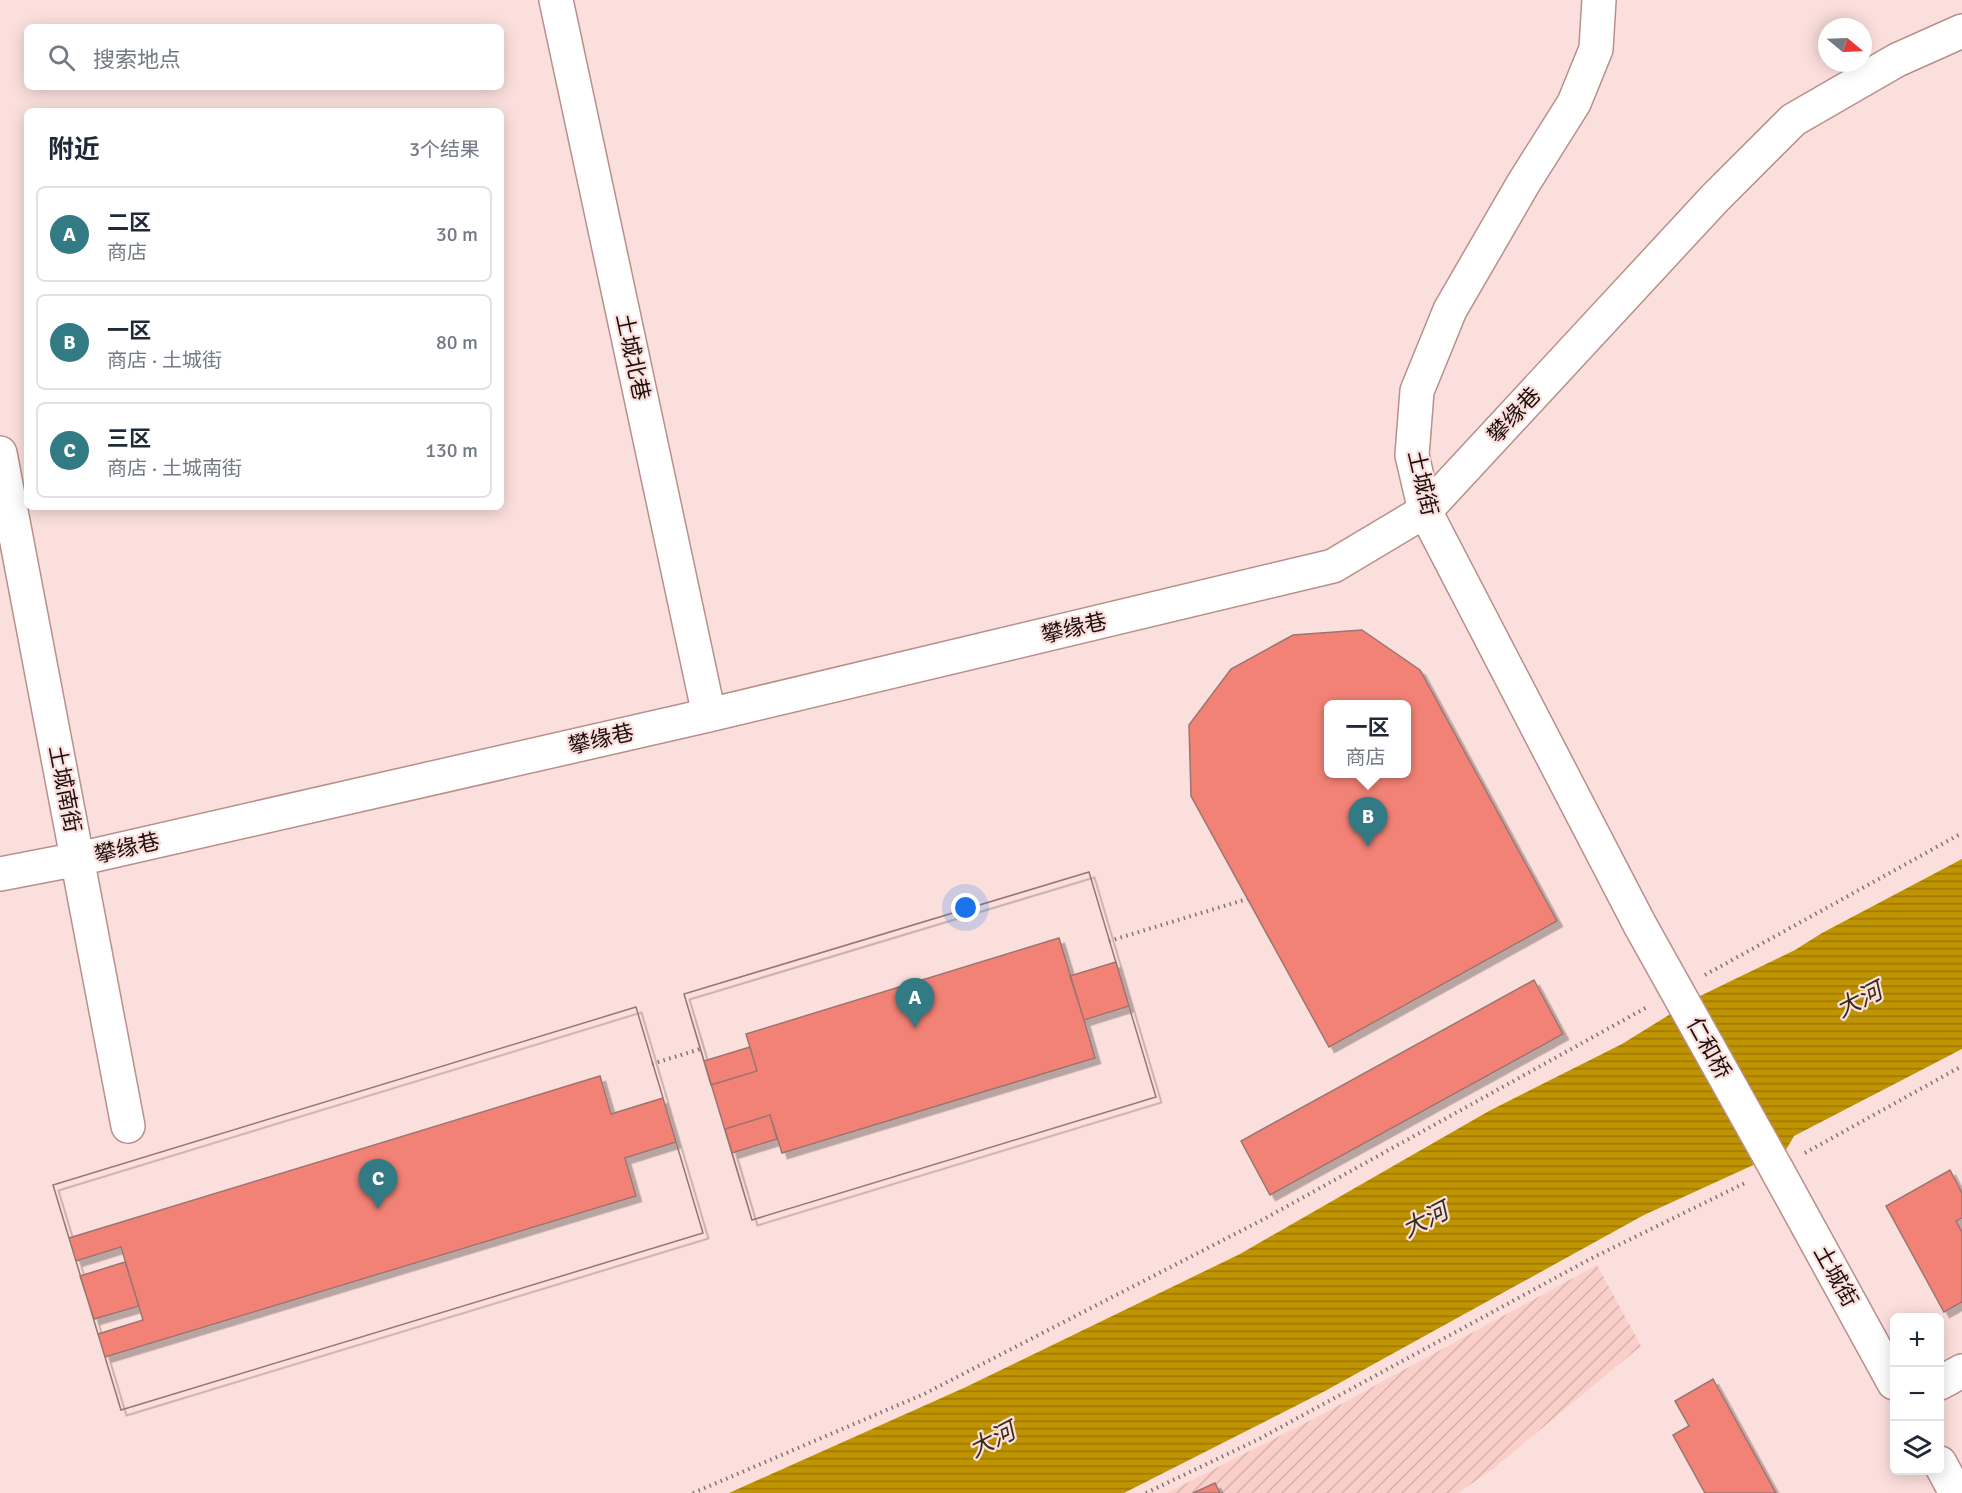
<!DOCTYPE html>
<html lang="zh">
<meta charset="utf-8">
<style>
:root{--surface:#fff;--page:#f6f6f7;--text:#1f2937;--muted:#747a83;--line:#e0e1e3;--accent:#337b84}
body{margin:0;font-family:Signika,"Noto Sans SC",sans-serif;background:var(--page);color:var(--text)}
.controls{position:absolute;right:18px;bottom:18px;display:grid;overflow:hidden;border-radius:9px;box-shadow:0 3px 15px #0003}
.controls button{width:54px;height:54px;display:grid;place-items:center;padding:0;border:0;border-bottom:2px solid var(--line);background:var(--surface);color:var(--text);font:30px sans-serif}
.compass{position:absolute;left:1818px;top:18px;width:54px;height:54px;border-radius:50%;background:var(--surface);box-shadow:0 3px 15px #0003;rotate:109deg}
.you{position:absolute;left:966px;top:908px;width:21px;height:21px;margin:-15px;border:4px solid #fff;border-radius:50%;background:#1a73e8;box-shadow:0 0 0 9px #1a73e833}
.badge{display:grid;place-items:center;width:39px;height:39px;border-radius:50%;background:var(--accent);color:#fff;font-size:20px;font-weight:700}
.pin{position:absolute;translate:-50% -50px;filter:drop-shadow(0 2px 3px #0008)}
.pin::after{content:'';position:absolute;top:32px;width:21px;height:18px;background:inherit;clip-path:polygon(0 0,100% 0,50% 100%)}
.popup{position:absolute;left:1324px;top:700px;width:87px;height:78px;box-sizing:border-box;display:grid;place-content:center;border-radius:9px;background:var(--surface);filter:drop-shadow(0 2px 4px #0005);font-size:20px;white-space:nowrap;color:var(--muted)}
.popup b{font-size:22px;color:var(--text)}
.popup::after{content:'';position:absolute;left:50%;top:100%;margin-left:-12px;border:12px solid transparent;border-top-color:var(--surface)}
.list{margin:0;padding:0;list-style:none}
h2{display:flex;justify-content:space-between;align-items:center;height:78px;margin:0;padding:0 24px;font-size:26px}
h2 small{font-size:20px;font-weight:400;color:var(--muted)}
.list li{display:grid;grid-template-columns:39px 1fr auto;gap:18px;align-items:center;box-sizing:border-box;height:96px;margin:0 12px 12px;padding:0 12px;border:2px solid var(--line);border-radius:9px}
.list b{display:block;font-size:22px;white-space:nowrap}
.list p{margin:0;font-size:20px;white-space:nowrap;color:var(--muted)}
.list em{font-size:20px;font-style:normal;color:var(--muted)}
.icon{flex:none;width:33px;height:33px;fill:none;stroke:currentColor;stroke-width:2;stroke-linecap:round;stroke-linejoin:round}
.map{position:relative;flex:none;width:1962px;height:1493px;overflow:hidden}
.search{position:absolute;background:var(--surface);box-shadow:0 3px 15px #0003;left:24px;top:24px;width:480px;height:66px;display:flex;align-items:center;gap:15px;box-sizing:border-box;padding:0 21px;border-radius:9px;color:var(--muted);font-size:22px}
.panel{position:absolute;background:var(--surface);box-shadow:0 3px 15px #0003;left:24px;top:108px;width:480px;height:402px;border-radius:9px}
.map>svg:first-child{display:block}
.industrial{fill:url(#industrial-furrows)}
.water{fill:url(#water-rules)}
.building{fill:#f38276;stroke:#9c746f;stroke-width:1.5;fill-rule:evenodd;filter:url(#shadow)}
.lines{fill:none;stroke-linecap:round;stroke-linejoin:round}
.minor-casing{stroke:#b98f8a;stroke-width:36}
.path{stroke:#86716e;stroke-width:4;stroke-dasharray:1.5 4.5;stroke-linecap:butt}
.minor{stroke:#fff;stroke-width:33}
.minor-bridge-casing{stroke:#b98f8a;stroke-width:36;stroke-linecap:butt}
.minor-bridge{stroke:#fff;stroke-width:33}
.labels{text-anchor:middle;dominant-baseline:central;stroke-width:4.5;stroke-linejoin:round;paint-order:stroke}
.street-label{font-size:22px;fill:#1d0e0c;stroke:#fbdfdc}
.water-label{font-size:24px;font-style:italic;fill:#332b18;stroke:#fbdfdc}
</style>
<div class="map">
<svg width="1962" height="1493" viewBox="0 0 1962 1493">
<defs>
<pattern id="industrial-furrows" width="10" height="10" patternUnits="userSpaceOnUse" patternTransform="scale(1.5)"><rect width="10" height="10" fill="#facfc9"/><path d="M-1 1l2-2M0 10L10 0M9 11l2-2" fill="none" stroke="#d6b1ab"/></pattern>
<pattern id="water-rules" width="6" height="5" patternUnits="userSpaceOnUse" patternTransform="scale(1.5)"><rect width="6" height="5" fill="#c09400"/><path d="M0 2.5h6" fill="none" stroke="#9b7701"/></pattern>
<filter id="shadow"><feDropShadow dx="5.5" dy="5.5" stdDeviation="0" flood-color="#0004"/></filter>
</defs>
<rect width="100%" height="100%" fill="#fbdfdc"/>
<path class="industrial" d="M1597,1265L1641,1346L1494,1468L1458,1493H1167L1321,1415Z"/>
<path class="water" d="M1962,859V1049L1794,1136L1786,1150L1644,1215L1325,1391L1124,1493H729L966,1387L1240,1254L1489,1111L1622,1044L1698,997L1795,950L1822,933Z"/>
<path class="building" d="M1362,630L1420,670L1557,921L1329,1047L1191,796L1189,725L1231,669L1293,635ZM1329,704H1407V774H1329Z
M1089,872L1156,1097L752,1220L684,994Z
M1089,872L1156,1097L752,1220L725,1129L770,1115L782,1153L1095,1058L1084,1020L1059,938L746,1034L757,1071L711,1085L684,994Z
M1116,962L1129,1006L1084,1020L1070,976Z
M1534,980L1563,1034L1270,1195L1241,1141Z
M636,1007L703,1233L121,1410L53,1185Z
M636,1007L663,1098L611,1114L600,1076L69,1238L53,1185Z
M750,1047L757,1071L711,1085L704,1061Z
M770,1115L777,1139L732,1153L725,1129Z
M676,1142L703,1233L121,1410L105,1357L636,1196L625,1158Z
M1950,1170L1962,1193V1218L1956,1221L1962,1232V1302L1944,1312L1886,1206Z
M121,1247L143,1320L98,1334L76,1261Z
M125,1262L139,1306L94,1319L80,1276Z
M1713,1379L1776,1493H1705L1673,1435L1689,1426L1675,1401Z
M1215,1483L1220,1493H1193Z"/>
<g class="lines">
<g class="minor-casing">
<path id="minor" d="M556,0L709,715
M1599,0L1596,49L1574,103L1523,184L1450,310L1417,391L1412,455L1425,511L1640,925
M0,453L128,1126
M0,874L78,859L709,715L1333,566L1425,511L1715,198L1793,120L1897,60L1962,31
M1777,1170L1894,1383
M1940,1383L1962,1371
M1940,1463L1956,1493"/>
</g>
<path class="path" d="M1109,941L1247,899
M1705,975L1962,833
M652,1064L700,1049
M1805,1153L1962,1066
M693,1493L924,1394L1264,1219L1649,1006
M1146,1493L1259,1439L1590,1259L1747,1182"/>
<use href="#minor" class="minor"/>
<g class="minor-bridge-casing">
<path id="minor-bridge" d="M1640,925L1777,1170"/>
</g>
<use href="#minor-bridge" class="minor-bridge"/>
</g>
<g class="labels">
<g class="street-label">
<text transform="translate(633 357) rotate(78)">土城北巷</text>
<text transform="translate(1514 415) rotate(-47)">攀缘巷</text>
<text transform="translate(1423 483) rotate(77)">土城街</text>
<text transform="translate(1074 628) rotate(-13)">攀缘巷</text>
<text transform="translate(601 739) rotate(-13)">攀缘巷</text>
<text transform="translate(65 789) rotate(79)">土城南街</text>
<text transform="translate(127 848) rotate(-13)">攀缘巷</text>
<text transform="translate(1709 1048) rotate(61)">仁和桥</text>
<text transform="translate(1836 1276) rotate(61)">土城街</text>
</g>
<g class="water-label">
<text transform="translate(1859 1000) rotate(-27)">大河</text>
<text transform="translate(1425 1220) rotate(-27)">大河</text>
<text transform="translate(992 1440) rotate(-27)">大河</text>
</g>
</g>
</svg>
<div class="controls">
<button>+</button>
<button>−</button>
<button><svg class="icon" aria-label="layers" viewBox="0 0 24 24"><path d="M12 4l9 5-9 5-9-5zM3 14l9 5 9-5"/></svg></button>
</div>
<svg class="compass" viewBox="-18 -18 36 36"><path d="M0-13l5 13h-10z" fill="#e53935"/><path d="M0 13l5-13h-10z" fill="#747a83"/></svg>
<div class="you"></div>
<div class="pin badge" style="left:915px;top:1028px">A</div>
<div class="pin badge" style="left:1368px;top:847px">B</div>
<div class="popup"><b>一区</b>商店</div>
<div class="pin badge" style="left:378px;top:1209px">C</div>
<div class="search"><svg class="icon" aria-label="search" viewBox="0 0 24 24"><circle cx="10" cy="10" r="6"/><path d="M15 15l6 6"/></svg>搜索地点</div>
<section class="panel">
<h2>附近<small>3个结果</small></h2>
<ul class="list">
<li><span class="badge">A</span><div><b>二区</b><p>商店</p></div><em>30 m</em></li>
<li><span class="badge">B</span><div><b>一区</b><p>商店 · 土城街</p></div><em>80 m</em></li>
<li><span class="badge">C</span><div><b>三区</b><p>商店 · 土城南街</p></div><em>130 m</em></li>
</ul>
</section>
</div>
